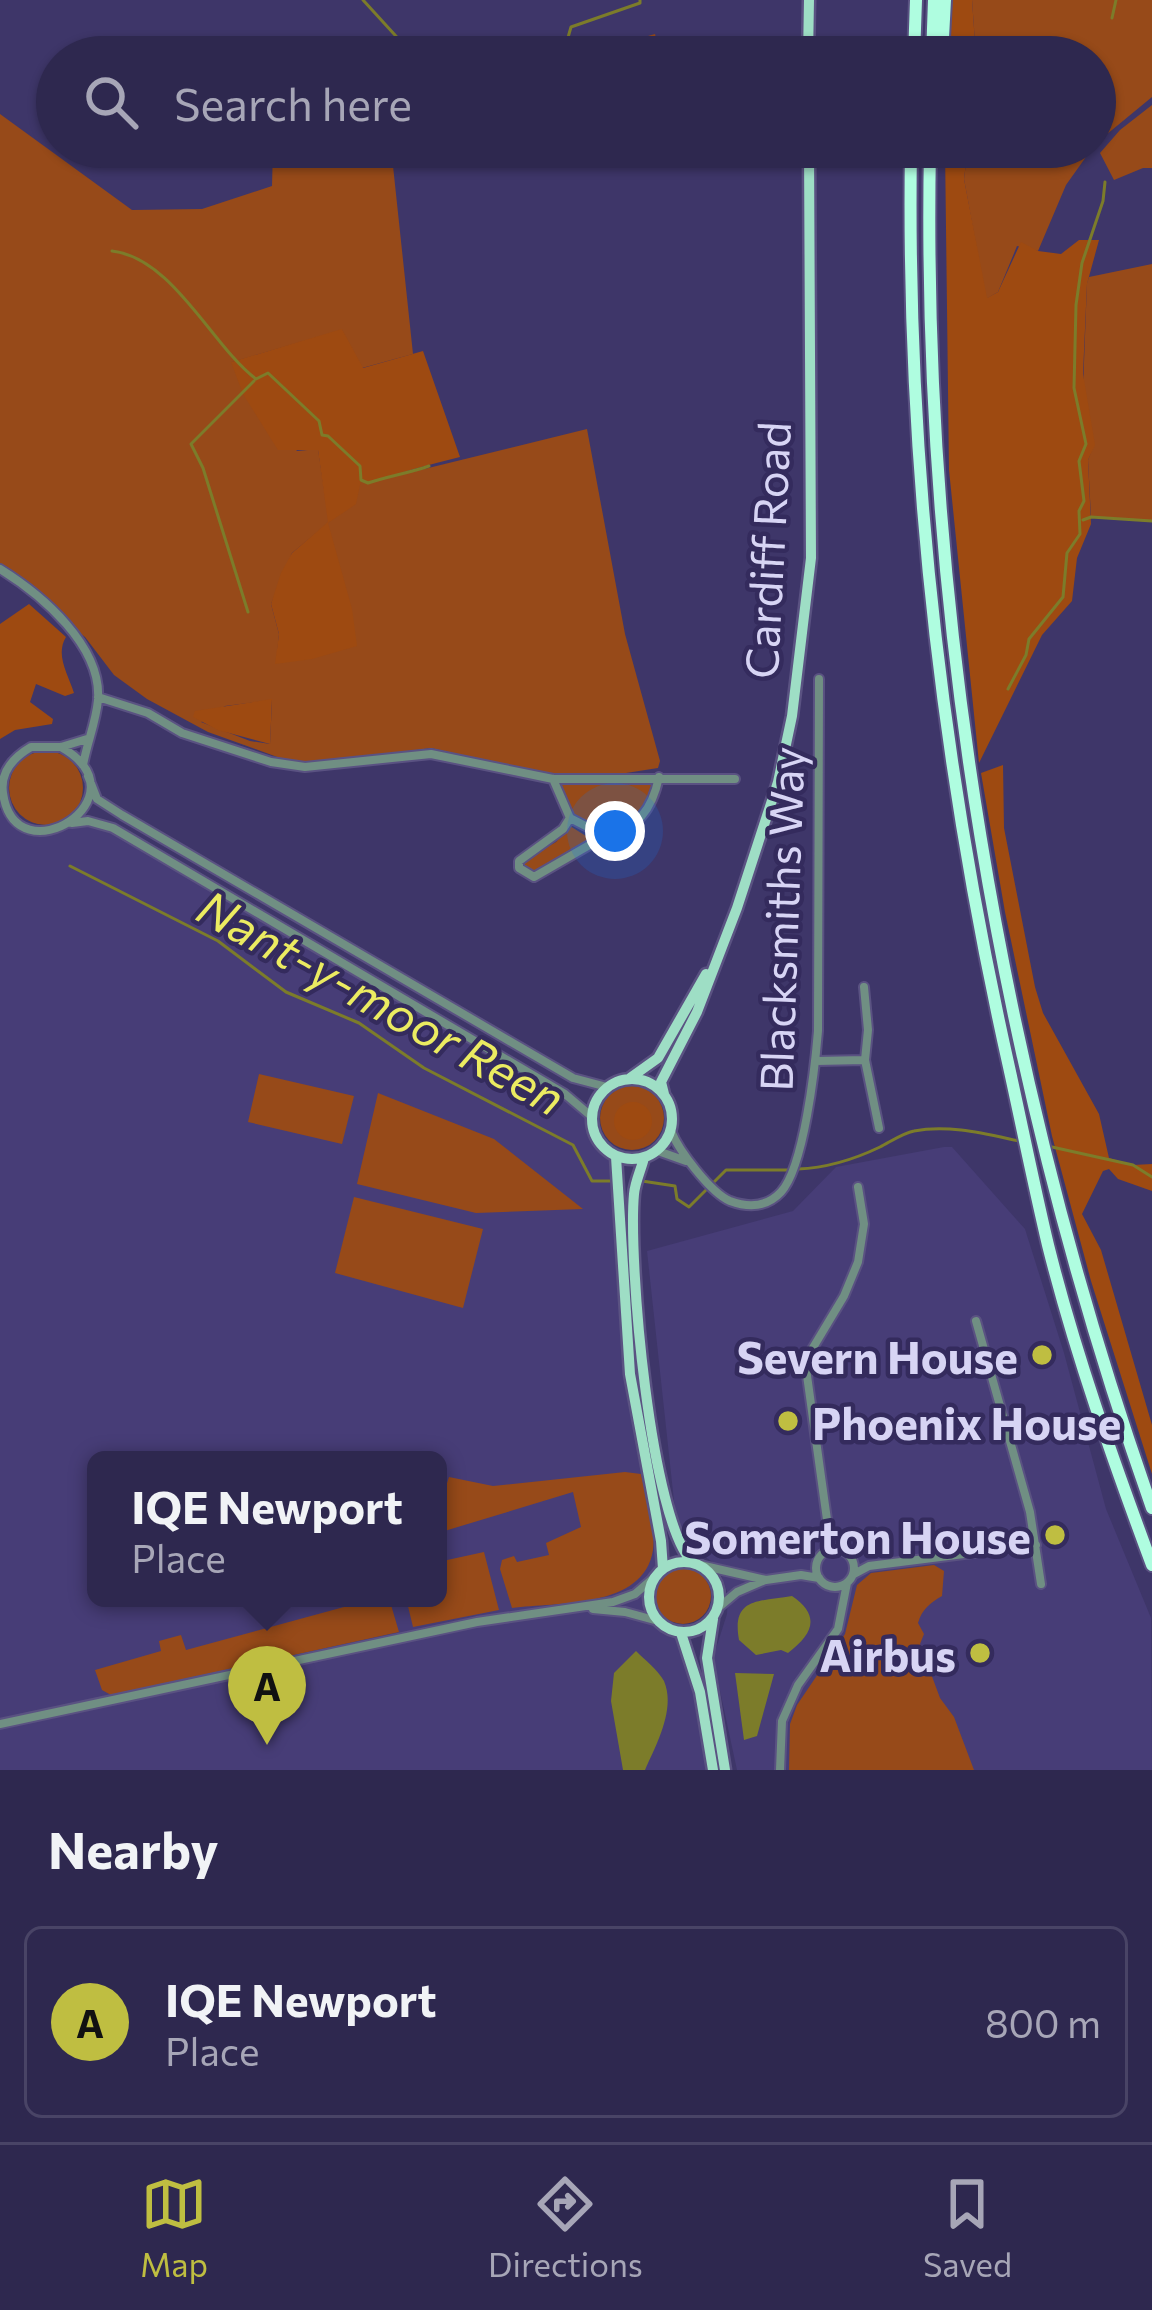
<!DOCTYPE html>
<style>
:root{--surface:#2e284f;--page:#363056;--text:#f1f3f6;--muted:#a7a6b7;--line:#494466;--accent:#bfbe41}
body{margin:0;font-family:Commissioner,sans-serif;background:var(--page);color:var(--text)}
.you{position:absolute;left:615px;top:831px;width:42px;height:42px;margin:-30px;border:9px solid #fff;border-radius:50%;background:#1a73e8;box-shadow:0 0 0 18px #1a73e833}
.badge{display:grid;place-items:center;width:78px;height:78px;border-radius:50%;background:var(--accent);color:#111;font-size:39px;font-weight:700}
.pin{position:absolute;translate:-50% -99px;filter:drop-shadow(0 3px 6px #0008)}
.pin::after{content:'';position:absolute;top:63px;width:42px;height:36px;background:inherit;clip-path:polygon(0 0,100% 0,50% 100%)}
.popup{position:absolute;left:87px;top:1451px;width:360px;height:156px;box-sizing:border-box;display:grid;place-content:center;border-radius:18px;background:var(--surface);filter:drop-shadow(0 3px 9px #0005);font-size:39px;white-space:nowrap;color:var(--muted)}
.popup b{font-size:45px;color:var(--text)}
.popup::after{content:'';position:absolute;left:50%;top:100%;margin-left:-24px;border:24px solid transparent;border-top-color:var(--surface)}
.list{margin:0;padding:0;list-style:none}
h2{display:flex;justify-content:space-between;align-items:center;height:156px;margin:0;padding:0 48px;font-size:51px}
h2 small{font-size:39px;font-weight:400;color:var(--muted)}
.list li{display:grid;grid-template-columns:78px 1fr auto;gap:36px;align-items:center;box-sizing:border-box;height:192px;margin:0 24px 24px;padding:0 24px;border:3px solid var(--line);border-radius:18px}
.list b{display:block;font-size:45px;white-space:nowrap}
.list p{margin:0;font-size:39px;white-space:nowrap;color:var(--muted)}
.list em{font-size:39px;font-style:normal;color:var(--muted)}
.icon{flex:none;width:66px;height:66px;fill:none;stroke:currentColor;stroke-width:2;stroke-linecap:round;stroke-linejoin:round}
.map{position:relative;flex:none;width:1152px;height:1770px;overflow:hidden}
.search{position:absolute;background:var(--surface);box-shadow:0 3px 9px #0004;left:36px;right:36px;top:36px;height:132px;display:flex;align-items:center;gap:30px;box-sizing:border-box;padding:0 42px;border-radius:66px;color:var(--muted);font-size:45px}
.sheet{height:372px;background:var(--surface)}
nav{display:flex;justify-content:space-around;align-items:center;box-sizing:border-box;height:168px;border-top:3px solid var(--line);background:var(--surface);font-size:33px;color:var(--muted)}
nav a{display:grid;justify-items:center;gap:6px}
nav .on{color:var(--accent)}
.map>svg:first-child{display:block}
.built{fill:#473d77;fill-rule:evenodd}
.green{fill:#974a19;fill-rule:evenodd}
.forest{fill:#9e4a11}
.water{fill:#7c7c2a}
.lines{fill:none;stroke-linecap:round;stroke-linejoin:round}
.stream{stroke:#7c7c2a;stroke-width:3}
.minor-casing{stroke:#5a5282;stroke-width:12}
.major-casing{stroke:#5a5282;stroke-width:15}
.highway-casing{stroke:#5a5282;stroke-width:16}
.minor{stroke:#708f83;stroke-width:8}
.major{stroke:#9edec5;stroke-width:10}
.highway{stroke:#affde0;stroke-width:12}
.poi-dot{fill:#bfbe41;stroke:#342b5d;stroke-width:4.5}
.labels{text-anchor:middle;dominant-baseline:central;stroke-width:9;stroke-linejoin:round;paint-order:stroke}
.street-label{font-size:45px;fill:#d7d4f4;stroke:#342b5d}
.poi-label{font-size:45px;font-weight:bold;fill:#d7d4f4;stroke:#342b5d;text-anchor:end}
.water-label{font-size:48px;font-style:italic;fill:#ebeb61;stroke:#342b5d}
</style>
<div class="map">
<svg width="1152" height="1770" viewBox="0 0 1152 1770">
<rect width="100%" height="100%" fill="#3e3669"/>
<path class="built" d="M0,810H8L35,830L99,822L521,1067L591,1116L596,1138L616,1157L622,1295L663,1569L652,1583L650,1606L658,1621L681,1633L713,1770H0ZM96,1460H438V1598H96Z
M944,1147H952L1025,1229L1064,1353L1106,1509L1151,1618L1152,1770H737L713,1658L727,1614L728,1594L718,1566L687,1544L675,1510L647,1251L793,1211L836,1167Z"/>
<path class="green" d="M972,0H1152V97L1095,144V57H976Z
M655,34L661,57H575Z
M1152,105V168H1143L1114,180L1100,153L1120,130Z
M0,114L132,210L202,209L272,186L273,147H391L413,354L362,368L342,330L232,362L297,451L318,449L329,522L361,480L368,483L398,471L412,472L587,429L625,634L660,761L658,768L626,773H542L431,748L311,764L280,758L208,732L147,699L114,675L85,637L0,569ZM328,523L276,664L279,634L271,604L292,553ZM272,700L270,744L250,741L201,722L225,706Z
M968,147H1093L1066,185L1038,251L1017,246L998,292L986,299L964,179Z
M1152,264V521L1091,517L1088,460L1094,445L1083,389L1087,283L1089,277Z
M9 788a37 37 0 1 1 74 0a37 37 0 1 1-74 0Z
M558,783H651L653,785C645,819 618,843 584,822C578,819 573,816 569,811C564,803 561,792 558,783Z
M570,826L594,841L535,874L523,867L526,859L556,842Z
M259,1074L354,1096L342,1144L248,1122Z
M600 1118a32 32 0 1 1 64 0a32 32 0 1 1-64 0Z
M378,1093L494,1139L583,1209L476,1213L357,1184Z
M354,1197L483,1229L463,1308L335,1273Z
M625,1472L641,1474C646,1497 656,1526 653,1550C644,1609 557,1602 512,1608L500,1569L502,1560L514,1556L517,1562L549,1555L546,1543L581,1527L573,1492L438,1533V1511L449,1477L493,1486Z
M484,1552L499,1610L413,1627L406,1598H438V1562Z
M934,1565L944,1571L942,1596C930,1603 922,1609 918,1623L924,1634L920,1644L940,1698L954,1717L974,1770H789L790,1724L797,1705L845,1634L857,1585L871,1573Z
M655 1596a28 28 0 1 1 56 0a28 28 0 1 1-56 0Z
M377,1598H389L399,1632L111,1695L102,1690L95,1670L161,1651L159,1641L181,1635L186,1650Z"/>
<path class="forest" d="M951,0H972L976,57H948Z
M945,147H968L964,179L987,298L998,292L1021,242L1038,251L1061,254L1079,240H1099L1087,284L1083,374L1095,445L1088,460L1091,524L1077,558L1072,601L1042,635L979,763L949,470Z
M342,329L363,368L423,351L460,457C428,465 398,473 368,483L361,480L356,504L328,523L352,609L357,646L312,659L275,664L279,634L271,604L281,573L292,553L328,522L318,450H278L243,394L231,362Z
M29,604L66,637C55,655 68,674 74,693L65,696L36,684L30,702L53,719L52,724L15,730L0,739V624Z
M272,699L270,744L218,730L193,717L195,711Z
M1003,765L1004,828L1035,987L1043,1013L1099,1114L1109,1158L1133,1165L1152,1164V1191L1118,1179L1109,1169L1103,1171L1082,1214L1101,1250L1152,1425V1474L1091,1281L1052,1136L1005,912L981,773Z
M614 1121a19 19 0 1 1 38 0a19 19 0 1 1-38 0Z"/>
<path class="water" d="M792,1596C821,1616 813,1634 788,1653L781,1650L756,1655L739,1640C731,1596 761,1602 792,1596Z
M636,1651C645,1660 658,1670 664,1681C676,1709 656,1745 645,1770H623L611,1701L614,1673Z
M735,1673L774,1674L757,1736L744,1740Z"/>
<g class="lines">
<path class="stream" d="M363,0L415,57
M1112,18L1116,0
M447,57L490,51L505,57
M550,57L567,41L571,27L640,3V0
M112,251C173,258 212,346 256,379L268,373L319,421L322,435L328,436L360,466L361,480L368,483C389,476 409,473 429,466
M1083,520L1091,517L1152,521
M248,612L203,468L191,444L254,381
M1008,689L1026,655L1029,639L1063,597L1067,553L1080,534L1079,511L1084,501L1079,461L1086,444L1074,388L1076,305L1082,263L1103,201L1105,182
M70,866L218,941L286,992L359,1023L424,1068L573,1145L592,1181H614
M1052,1147L1133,1165L1152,1177
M798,1169C825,1168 855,1159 880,1147C890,1142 903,1133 914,1131C948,1124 986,1134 1019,1141
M642,1181L675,1186L677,1199L689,1207L707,1189
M713,1183L726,1170H789"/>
<g class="minor-casing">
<path id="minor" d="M0,569C42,595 102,646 98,700C96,722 87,743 83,765
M98,697L148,713L182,733L271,762L305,767L431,754L553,779H735
M61,747C149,797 15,880 3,793C0,772 14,757 31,747H61L87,739
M88,776L97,799L122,815L573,1078L607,1087
M553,779L570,818L605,836C638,828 652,810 659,777
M570,818L563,829L519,861V868L534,877L605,836
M72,823L88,821L113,828L565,1094L591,1116
M864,987L868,1030L865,1060L879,1128
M816,1061L865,1060
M671,1131C679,1151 711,1193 730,1201C749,1208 767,1207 781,1192C804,1167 815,1067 818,1031L819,679
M658,1151L686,1161
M976,1321L1030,1512L1041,1584
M816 1568a19 19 0 1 1 38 0a19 19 0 1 1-38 0Z
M825,1552L829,1534L805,1361L844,1296L858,1262L864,1224L858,1187
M700,1565L766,1580L801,1575L819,1578
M854,1574L869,1566L1036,1545
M718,1608L737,1592L765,1580
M593,1609L625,1612L658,1621
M0,1724L477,1622L613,1602L635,1594L657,1575
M780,1770L782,1721L798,1685L838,1629L847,1583"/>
</g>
<g class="major-casing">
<path id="major" d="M808,57L809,0
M630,1078L658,1058L706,974
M592 1119a40 40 0 1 1 80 0a40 40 0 1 1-80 0Z
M664,1094L661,1082L697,1012L737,908L778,782L792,716L811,558L809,147
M616,1157L630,1374L661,1541L663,1569
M644,1158C641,1170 635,1182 634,1194C628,1259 650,1521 693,1563
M649 1597a35 35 0 1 1 70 0a35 35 0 1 1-70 0Z
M713,1619L707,1658L725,1770
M681,1633L700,1692L713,1770"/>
</g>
<g class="highway-casing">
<path id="highway" d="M914,57L916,0
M932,57L934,0
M942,57L945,0
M911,147C906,458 941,764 1009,1067C1022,1126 1034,1186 1048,1245C1075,1353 1113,1460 1152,1565
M930,147C921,603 1000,1078 1152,1508"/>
</g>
<use href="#minor" class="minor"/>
<use href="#major" class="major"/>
<use href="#highway" class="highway"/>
</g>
<g class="poi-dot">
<circle cx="1042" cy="1355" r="12"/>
<circle cx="788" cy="1421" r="12"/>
<circle cx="1055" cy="1535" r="12"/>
<circle cx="980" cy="1653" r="12"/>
</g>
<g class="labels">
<g class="street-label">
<text transform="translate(766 550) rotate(-87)">Cardiff Road</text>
<text transform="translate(780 919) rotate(-88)">Blacksmiths Way</text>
</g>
<g class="poi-label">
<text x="1018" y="1355">Severn House</text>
<text x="812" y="1421" text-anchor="start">Phoenix House</text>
<text x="1031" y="1535">Somerton House</text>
<text x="956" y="1653">Airbus</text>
</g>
<g class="water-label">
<text transform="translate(382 1001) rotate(29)">Nant-y-moor Reen</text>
</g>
</g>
</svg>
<div class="you"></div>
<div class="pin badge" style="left:267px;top:1745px">A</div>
<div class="popup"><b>IQE Newport</b>Place</div>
<div class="search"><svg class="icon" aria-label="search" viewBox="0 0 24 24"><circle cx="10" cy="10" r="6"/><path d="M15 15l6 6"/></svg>Search here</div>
</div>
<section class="sheet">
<h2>Nearby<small></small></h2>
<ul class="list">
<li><span class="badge">A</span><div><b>IQE Newport</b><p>Place</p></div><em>800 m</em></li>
</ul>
</section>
<nav>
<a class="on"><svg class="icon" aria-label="map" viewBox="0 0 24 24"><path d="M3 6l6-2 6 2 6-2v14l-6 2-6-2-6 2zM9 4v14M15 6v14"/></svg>Map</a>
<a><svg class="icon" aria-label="directions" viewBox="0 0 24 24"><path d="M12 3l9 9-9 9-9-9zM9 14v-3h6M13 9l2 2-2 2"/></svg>Directions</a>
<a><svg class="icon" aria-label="saved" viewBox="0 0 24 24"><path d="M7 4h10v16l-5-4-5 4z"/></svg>Saved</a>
</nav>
